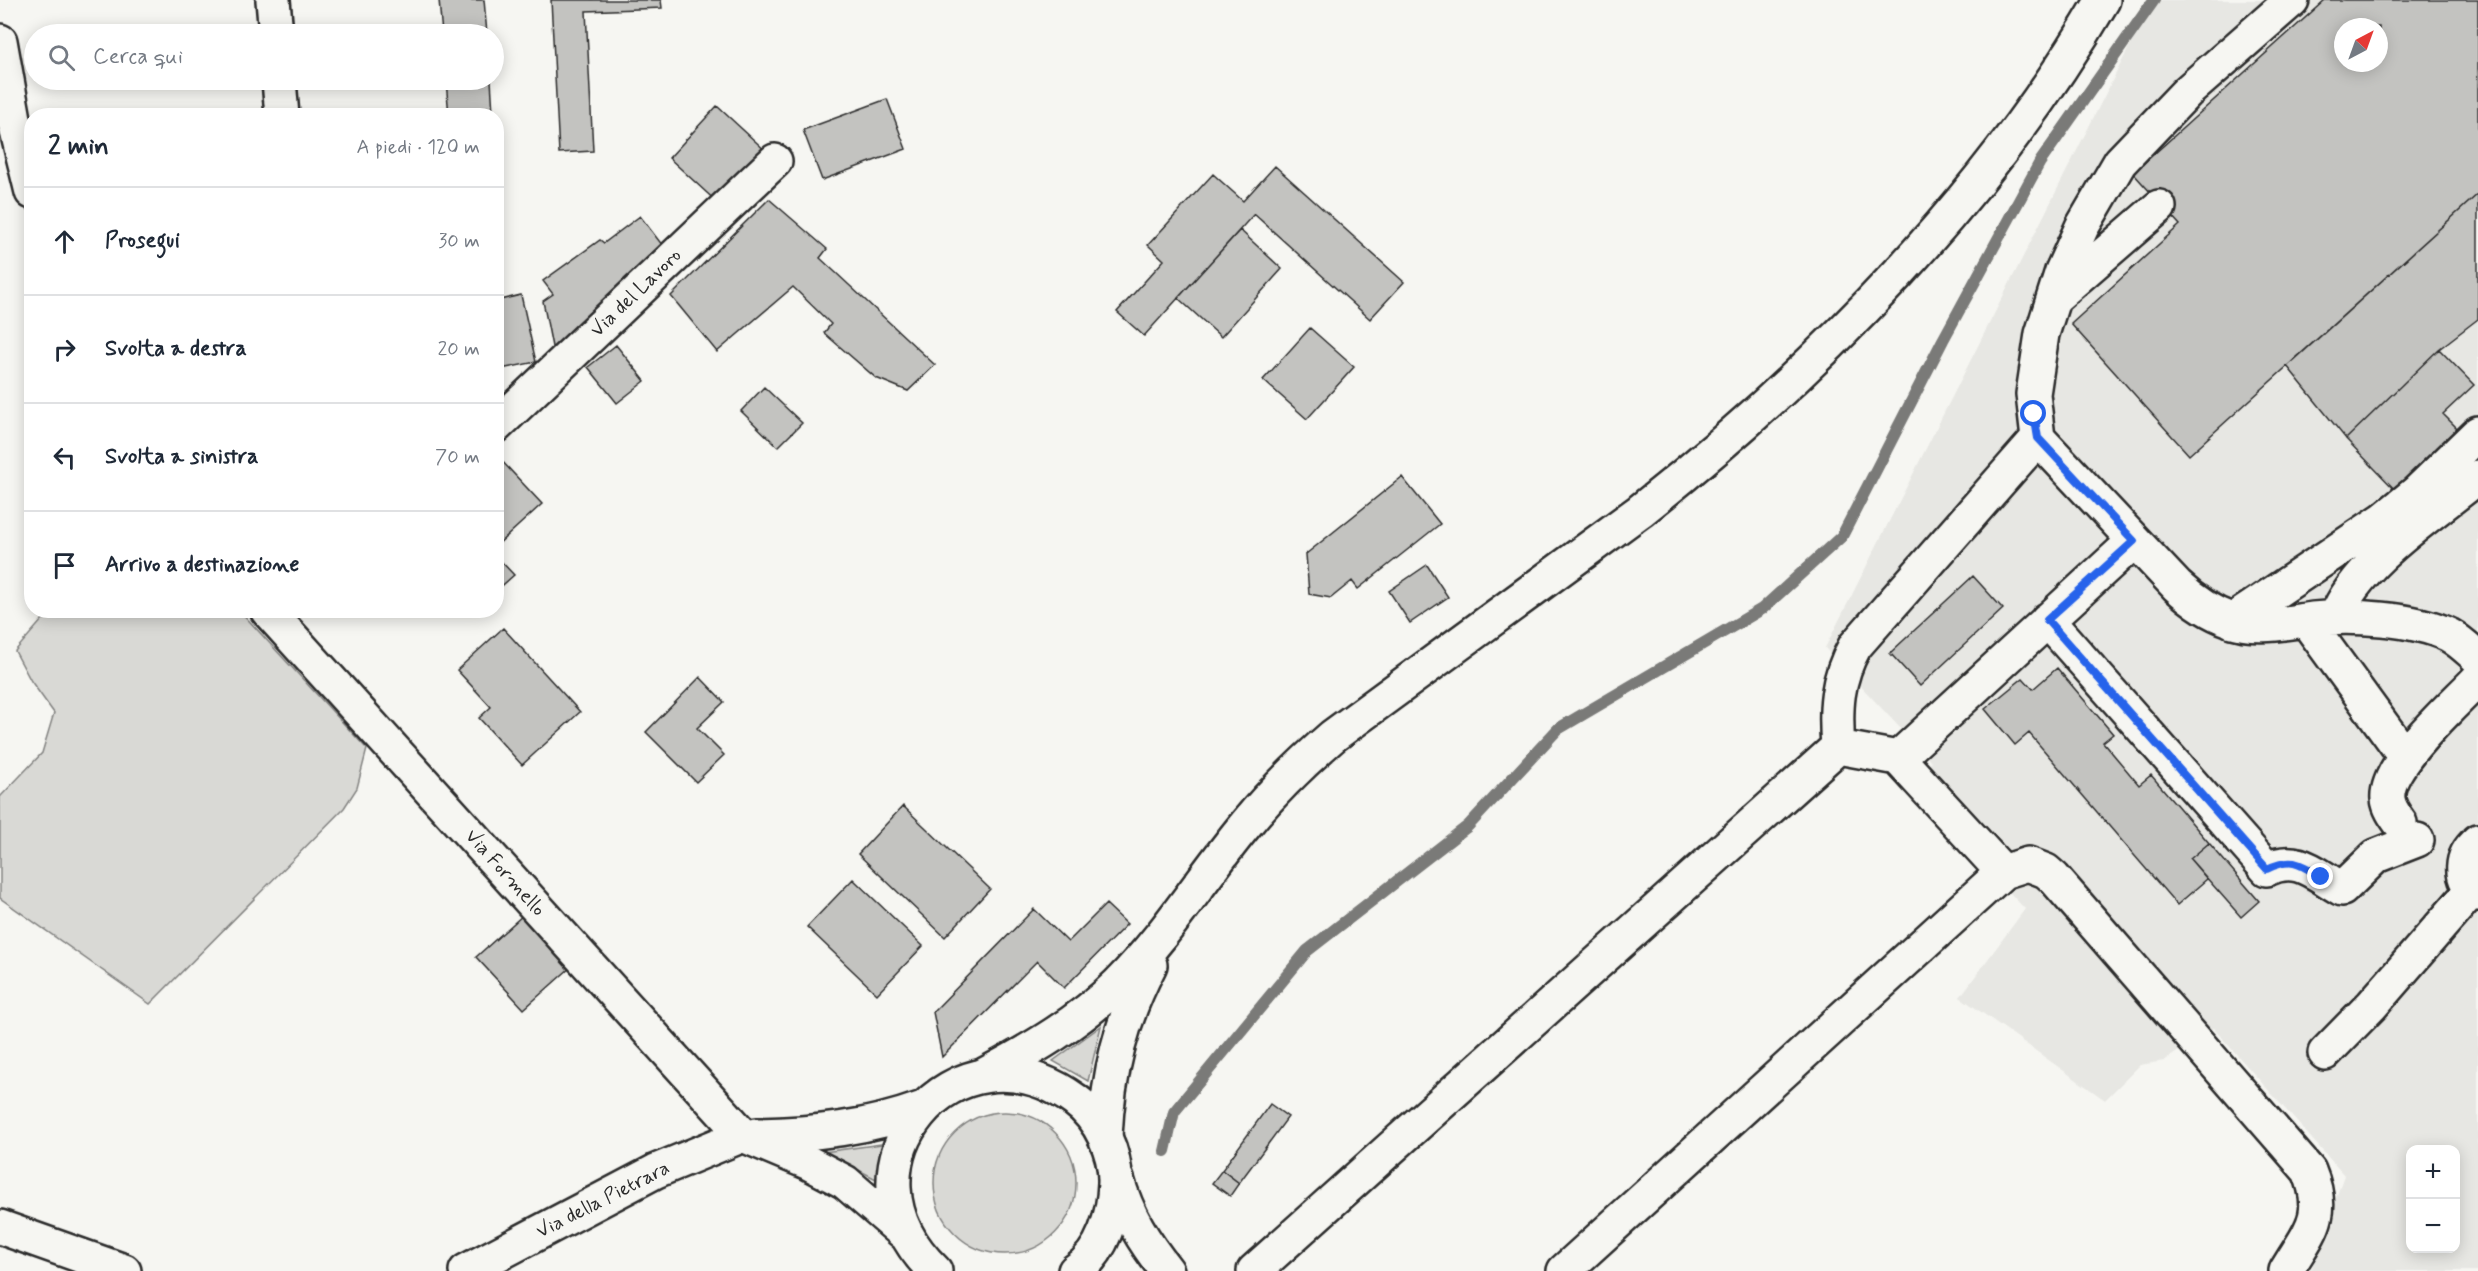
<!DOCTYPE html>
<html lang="it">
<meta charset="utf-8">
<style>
:root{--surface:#fff;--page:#f2f2f3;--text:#1f2937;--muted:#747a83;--line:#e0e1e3}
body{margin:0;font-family:Mynerve,sans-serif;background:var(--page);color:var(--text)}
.controls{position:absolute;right:18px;bottom:18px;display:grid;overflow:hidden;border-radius:12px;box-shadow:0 3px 15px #0003}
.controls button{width:54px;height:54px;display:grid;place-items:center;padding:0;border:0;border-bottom:2px solid var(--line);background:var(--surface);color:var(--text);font:30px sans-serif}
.compass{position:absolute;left:2334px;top:18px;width:54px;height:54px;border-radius:50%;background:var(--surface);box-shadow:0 3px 15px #0003;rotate:41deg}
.stop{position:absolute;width:18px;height:18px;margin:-14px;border:4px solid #2563eb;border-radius:50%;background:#fff}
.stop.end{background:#2563eb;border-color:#fff;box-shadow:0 2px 6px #0008}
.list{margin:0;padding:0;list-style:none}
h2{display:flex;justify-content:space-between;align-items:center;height:78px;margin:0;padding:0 24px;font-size:26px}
h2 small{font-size:20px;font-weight:400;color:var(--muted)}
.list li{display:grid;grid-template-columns:39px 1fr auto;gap:18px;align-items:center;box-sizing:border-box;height:108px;padding:0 24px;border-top:2px solid var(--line)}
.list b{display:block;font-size:22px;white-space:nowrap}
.list em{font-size:20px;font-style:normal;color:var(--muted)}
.icon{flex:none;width:33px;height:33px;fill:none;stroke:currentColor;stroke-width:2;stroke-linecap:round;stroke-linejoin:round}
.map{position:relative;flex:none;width:2478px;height:1271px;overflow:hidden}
.search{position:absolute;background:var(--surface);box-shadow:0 3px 15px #0003;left:24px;top:24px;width:480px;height:66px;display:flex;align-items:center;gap:15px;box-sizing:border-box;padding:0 21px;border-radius:33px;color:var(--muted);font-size:22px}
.panel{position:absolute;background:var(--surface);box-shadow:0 3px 15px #0003;left:24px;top:108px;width:480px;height:510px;border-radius:24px}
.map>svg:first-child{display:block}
.built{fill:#e7e7e3;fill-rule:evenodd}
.green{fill:#d9d9d5;stroke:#828280;stroke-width:1.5}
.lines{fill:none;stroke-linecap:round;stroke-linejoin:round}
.stream{stroke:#7a7a78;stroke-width:12}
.building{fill:#c3c3c0;stroke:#2b2b2b;stroke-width:1.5;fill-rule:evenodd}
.minor-casing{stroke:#2b2b2b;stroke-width:38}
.major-casing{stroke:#2b2b2b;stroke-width:38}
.minor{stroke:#f6f6f2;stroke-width:33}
.major{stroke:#f6f6f2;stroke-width:33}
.route{stroke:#2563eb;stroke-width:8}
.labels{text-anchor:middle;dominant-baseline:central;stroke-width:5;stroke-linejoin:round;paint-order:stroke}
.street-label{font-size:20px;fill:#2b2b2b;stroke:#f6f6f2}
</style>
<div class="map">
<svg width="2478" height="1271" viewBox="0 0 2478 1271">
<rect width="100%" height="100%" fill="#f6f6f2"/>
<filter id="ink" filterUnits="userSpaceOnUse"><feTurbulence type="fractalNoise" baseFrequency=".0167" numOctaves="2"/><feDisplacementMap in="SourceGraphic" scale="12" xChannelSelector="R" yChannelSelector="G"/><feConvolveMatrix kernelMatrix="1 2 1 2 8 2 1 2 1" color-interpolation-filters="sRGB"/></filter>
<g filter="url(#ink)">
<path class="built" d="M2153,0H2478V1271H2311L2344,1175L2213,1028L2164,1061L2140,1065L2105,1100L1960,997L2025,909L1908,783L1932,762L1825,648ZM2343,27H2379V63H2343ZM2410,1150H2456V1248H2410Z"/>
<path class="green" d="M50,611H240L367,749L357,788L344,808L150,1004L0,898V797L42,753L54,713L31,681L15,651Z
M1101,1026L1088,1081L1053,1061Z
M934 1183a71 71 0 1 1 142 0a71 71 0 1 1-142 0Z
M882,1144L876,1179L824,1152Z"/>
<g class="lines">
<path class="stream" d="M1165,1151L1174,1112L1307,951L1468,826L1558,729L1762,609L1842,536L1943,340L2040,162L2154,0"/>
</g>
<path class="building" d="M439,0H484L487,34H442Z
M551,0H661L662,8L586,11L593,151L559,153Z
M2325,0H2478V194L2189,455L2071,324L2180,225L2133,173ZM2343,27H2379V63H2343Z
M446,80H491L493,113L449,116Z
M887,99L906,149L822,180L803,130Z
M717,106L768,153L720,205L669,158Z
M1275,166L1404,282L1370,319L1254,214L1144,336L1117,312L1164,260L1148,245L1213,174L1243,201Z
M2478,194V319L2439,349L2346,439L2287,366Z
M769,199L827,249L820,258L935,365L908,391L876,378L824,333L831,324L793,287L717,352L671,296Z
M640,216L663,246L646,259L655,271L554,357L543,301L553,294L543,281L600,240L604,243Z
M1240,230L1282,269L1221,337L1178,298Z
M521,295L536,362L496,370V301Z
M1310,328L1354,367L1307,419L1263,380Z
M616,345L645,381L617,403L588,367Z
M2439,349L2474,385L2443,414L2463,434L2400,495L2346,439Z
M764,387L802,423L778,447L741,411Z
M499,458L542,504L496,546V461Z
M1402,477L1440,524L1358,589L1352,581L1331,598L1309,594L1306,554Z
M496,556L514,575L496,591Z
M1427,565L1448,597L1410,623L1389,591Z
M1973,576L2003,609L1920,686L1890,653Z
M503,628L580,712L522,765L479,718L491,707L457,670Z
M2057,668L2113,734L2103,742L2139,785L2151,775L2209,843L2190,859L2207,879L2177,905L2029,733L2015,745L1985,709L2023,678L2033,689Z
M700,677L724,702L697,728L724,755L696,782L646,732Z
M903,806L990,889L945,937L858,854Z
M2209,843L2259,901L2241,917L2190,859Z
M853,879L923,946L877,994L807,927Z
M1106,904L1127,924L1064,988L1037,961L942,1057L933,1012L1034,909L1068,942Z
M523,915L571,967L524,1009L476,957Z
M1270,1104L1288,1117L1239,1183L1222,1170Z
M1222,1170L1239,1183L1230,1196L1212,1183Z"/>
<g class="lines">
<g class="minor-casing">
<path id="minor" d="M273,0L276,34
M2292,0L2187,92L2120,162L2082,227L2062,271L2042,334L2033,394L2038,438L2177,586C2192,600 2211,613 2231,620C2256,630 2287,622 2313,619C2351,615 2414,618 2449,635C2460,641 2469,650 2478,658
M279,80L282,116
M2054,298L2159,207
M496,426L775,161
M2336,617C2356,563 2433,514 2478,477
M2047,620L2267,869C2298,854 2315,874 2342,889L2376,856L2417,840
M2306,620L2405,756
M2232,621L2384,519L2417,492L2478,433
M1838,747C1835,709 1836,680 1855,646L2038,438
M1898,758L2134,541
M2400,823C2395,816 2389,808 2388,799C2384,765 2455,704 2478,679
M2478,841C2460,856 2458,879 2478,894
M2003,872L2028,864L2046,871L2054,878L2309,1171C2328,1217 2309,1232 2286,1271
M2325,1053L2372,1005L2472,890
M986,1074C1033,1049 1079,1022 1118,984C1167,935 1202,877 1246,824C1272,792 1302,763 1333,736L1640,511C1818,370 1988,197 2103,0
M1105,1136C1108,1074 1121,1020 1150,965
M0,1227L124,1271
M466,1271L656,1171L743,1135
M1254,1271L1838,747
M1564,1271L2003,872L1898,758L1838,747"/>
</g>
<g class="major-casing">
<path id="major" d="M0,41L14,119L32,192
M267,610L743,1135L807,1162L845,1182L904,1233
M757,1135C815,1134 868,1128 923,1108
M1117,1179C1127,1215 1144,1242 1167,1271
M935,1271C826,1167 955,1013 1075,1100C1100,1118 1116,1153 1115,1183C1114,1214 1103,1253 1075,1271"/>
</g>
<use href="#minor" class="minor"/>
<use href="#major" class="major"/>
</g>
</g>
<g class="lines" filter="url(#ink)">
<path class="route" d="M2034,414L2038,438L2134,541L2047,620L2267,869C2292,857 2299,863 2321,877"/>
</g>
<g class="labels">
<g class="street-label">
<text transform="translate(636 293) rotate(-44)">Via del Lavoro</text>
<text transform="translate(505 873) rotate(48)">Via Formello</text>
<text transform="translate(603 1200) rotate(-27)">Via della Pietrara</text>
</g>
</g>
</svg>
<div class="controls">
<button>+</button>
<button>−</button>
</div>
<svg class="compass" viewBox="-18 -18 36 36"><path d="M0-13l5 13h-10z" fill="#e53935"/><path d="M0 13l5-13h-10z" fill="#747a83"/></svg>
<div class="stop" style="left:2034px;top:414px"></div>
<div class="stop end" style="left:2321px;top:877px"></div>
<div class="search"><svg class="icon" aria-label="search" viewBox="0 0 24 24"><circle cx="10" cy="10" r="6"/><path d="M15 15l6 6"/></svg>Cerca qui</div>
<section class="panel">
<h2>2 min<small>A piedi · 120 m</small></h2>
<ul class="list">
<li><svg class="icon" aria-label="ahead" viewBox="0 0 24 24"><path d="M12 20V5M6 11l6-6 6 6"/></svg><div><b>Prosegui</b></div><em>30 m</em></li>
<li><svg class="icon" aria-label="right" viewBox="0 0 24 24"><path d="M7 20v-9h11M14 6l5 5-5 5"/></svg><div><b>Svolta a destra</b></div><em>20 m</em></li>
<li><svg class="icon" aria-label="left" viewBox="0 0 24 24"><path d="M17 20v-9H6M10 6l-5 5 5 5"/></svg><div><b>Svolta a sinistra</b></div><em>70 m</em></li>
<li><svg class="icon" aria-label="arrive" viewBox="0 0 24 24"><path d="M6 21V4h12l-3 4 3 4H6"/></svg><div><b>Arrivo a destinazione</b></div></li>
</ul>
</section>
</div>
